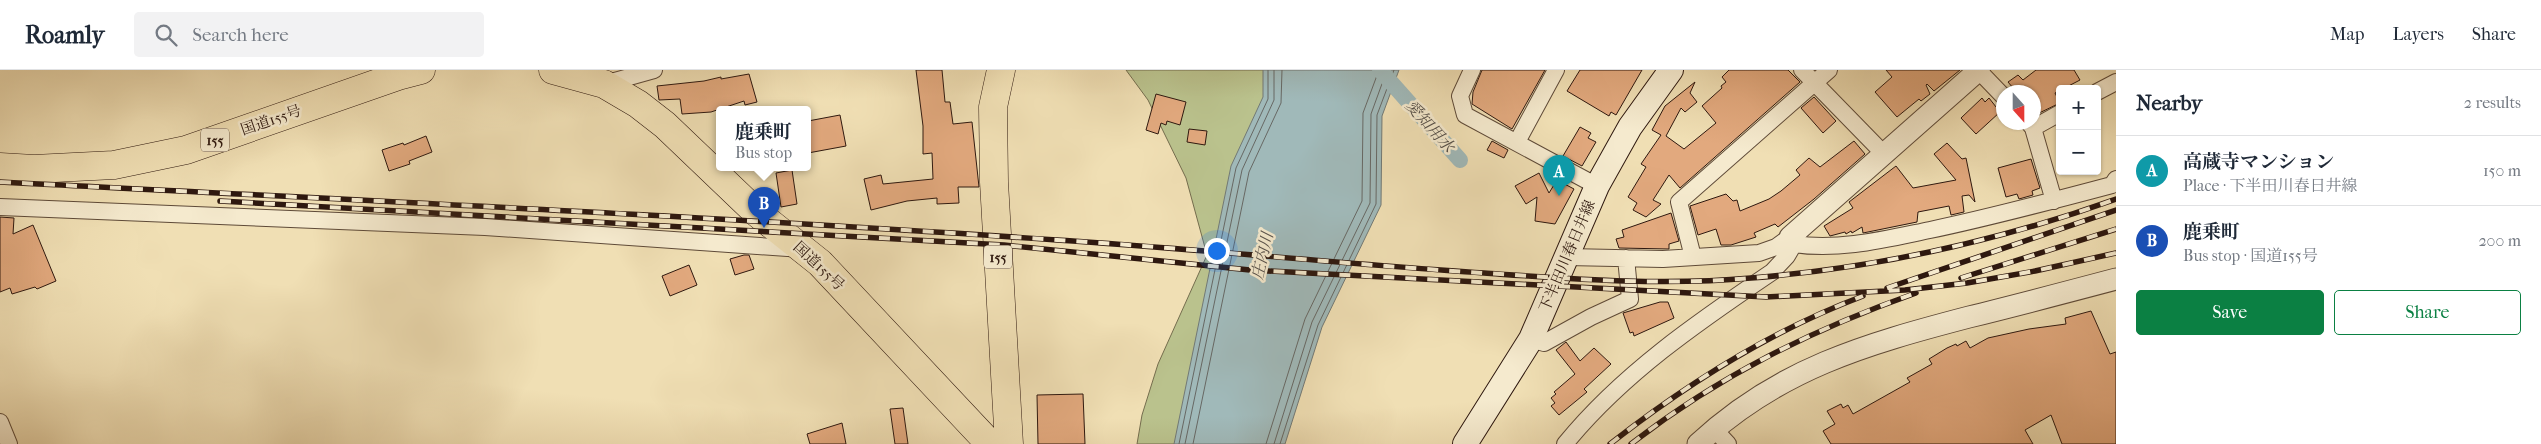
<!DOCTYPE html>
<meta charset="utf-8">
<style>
:root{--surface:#fff;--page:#f2f2f3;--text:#1f2937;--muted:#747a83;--line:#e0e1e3;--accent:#0b8043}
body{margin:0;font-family:"IM FELL French Canon","Noto Serif JP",serif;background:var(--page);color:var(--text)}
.controls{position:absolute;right:15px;top:15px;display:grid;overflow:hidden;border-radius:5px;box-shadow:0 1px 4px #0004}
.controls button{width:45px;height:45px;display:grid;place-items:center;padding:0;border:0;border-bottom:1px solid var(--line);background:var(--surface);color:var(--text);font:25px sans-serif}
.compass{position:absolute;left:1996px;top:15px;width:45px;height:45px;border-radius:50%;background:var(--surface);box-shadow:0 1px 4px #0004;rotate:159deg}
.you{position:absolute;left:1216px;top:180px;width:18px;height:18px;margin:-12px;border:4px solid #fff;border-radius:50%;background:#1a73e8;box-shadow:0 0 0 8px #1a73e833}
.badge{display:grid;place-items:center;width:32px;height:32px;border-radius:50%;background:var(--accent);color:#fff;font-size:16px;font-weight:700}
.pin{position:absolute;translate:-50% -41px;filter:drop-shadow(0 1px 2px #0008)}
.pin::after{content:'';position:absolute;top:26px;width:18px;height:15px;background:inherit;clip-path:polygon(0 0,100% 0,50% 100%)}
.popup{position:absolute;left:716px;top:36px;width:95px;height:65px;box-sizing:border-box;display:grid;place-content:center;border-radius:5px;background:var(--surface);filter:drop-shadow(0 1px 4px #0005);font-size:16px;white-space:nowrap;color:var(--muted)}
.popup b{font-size:19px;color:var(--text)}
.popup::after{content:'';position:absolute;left:50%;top:100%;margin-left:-10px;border:10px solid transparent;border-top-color:var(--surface)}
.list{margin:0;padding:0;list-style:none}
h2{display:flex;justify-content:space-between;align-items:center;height:65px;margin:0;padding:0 20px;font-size:21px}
h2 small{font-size:16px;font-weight:400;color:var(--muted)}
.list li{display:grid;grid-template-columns:32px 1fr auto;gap:15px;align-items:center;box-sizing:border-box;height:70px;padding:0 20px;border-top:1px solid var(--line)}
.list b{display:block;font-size:19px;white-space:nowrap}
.list p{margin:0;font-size:16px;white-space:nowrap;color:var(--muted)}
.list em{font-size:16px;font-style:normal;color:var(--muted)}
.actions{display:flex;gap:10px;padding:15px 20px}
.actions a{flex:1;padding:11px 0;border:1px solid var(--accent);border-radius:5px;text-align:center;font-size:18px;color:var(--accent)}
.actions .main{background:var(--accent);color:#fff}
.icon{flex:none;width:28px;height:28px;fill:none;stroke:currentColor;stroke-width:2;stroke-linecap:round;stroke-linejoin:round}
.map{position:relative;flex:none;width:2116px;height:374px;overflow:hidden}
header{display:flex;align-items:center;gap:30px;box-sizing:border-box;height:70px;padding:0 25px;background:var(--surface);border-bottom:1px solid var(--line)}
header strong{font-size:24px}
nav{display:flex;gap:28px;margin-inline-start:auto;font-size:18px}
.search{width:350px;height:45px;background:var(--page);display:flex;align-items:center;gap:12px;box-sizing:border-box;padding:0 18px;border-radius:5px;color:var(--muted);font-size:19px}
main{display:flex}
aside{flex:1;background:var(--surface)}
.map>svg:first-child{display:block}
.green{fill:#bac28d;stroke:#746d4e}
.water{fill:#a0b9b9;stroke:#727975}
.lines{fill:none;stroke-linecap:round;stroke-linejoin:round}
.shore{stroke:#676864;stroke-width:1}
.canal{stroke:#a0b9b9;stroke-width:16}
.building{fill:#e2a97e;stroke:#2e180f}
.minor-casing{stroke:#5e4a38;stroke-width:18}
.tertiary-casing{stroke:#5e4a38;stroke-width:23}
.secondary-casing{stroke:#2e180f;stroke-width:26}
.trunk-casing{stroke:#2e180f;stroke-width:29}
.minor{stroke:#f5eace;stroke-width:16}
.tertiary{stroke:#f5eace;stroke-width:21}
.secondary{stroke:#f5eace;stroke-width:24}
.trunk{stroke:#f0dfb4;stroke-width:28}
.rail-casing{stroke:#2e180f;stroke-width:5.5}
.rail{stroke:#f5eace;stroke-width:4;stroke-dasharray:11;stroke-linecap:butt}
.labels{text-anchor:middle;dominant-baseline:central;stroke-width:5;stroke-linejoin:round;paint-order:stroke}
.shield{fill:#f5eace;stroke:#6a5748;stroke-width:1}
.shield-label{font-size:14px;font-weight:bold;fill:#2e180f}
.street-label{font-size:15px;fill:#2e180f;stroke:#f5eace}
.water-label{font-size:16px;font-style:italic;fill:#56504a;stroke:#f5eace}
</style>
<header>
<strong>Roamly</strong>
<div class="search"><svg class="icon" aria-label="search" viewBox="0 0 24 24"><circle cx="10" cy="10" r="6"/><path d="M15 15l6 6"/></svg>Search here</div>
<nav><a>Map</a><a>Layers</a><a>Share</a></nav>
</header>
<main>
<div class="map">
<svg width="2116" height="374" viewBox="0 0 2116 374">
<rect width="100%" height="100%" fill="#f0dfb4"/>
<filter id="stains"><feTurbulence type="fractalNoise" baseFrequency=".004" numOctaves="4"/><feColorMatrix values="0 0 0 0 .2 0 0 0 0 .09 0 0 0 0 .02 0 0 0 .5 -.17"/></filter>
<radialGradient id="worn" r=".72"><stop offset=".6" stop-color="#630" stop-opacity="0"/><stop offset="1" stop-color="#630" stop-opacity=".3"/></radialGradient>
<path class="green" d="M1126,0H1333L1228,374H1137L1142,345L1158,294L1207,185L1186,108L1148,30Z"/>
<path class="water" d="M1263,0H1399L1382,46L1381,135L1322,257L1285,374H1174L1231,96L1263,27Z"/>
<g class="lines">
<path class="shore" d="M1179,374L1236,98L1268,29V0
M1185,374L1242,100L1274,30V0
M1193,374L1249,102L1281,33L1282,0
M1266,374L1305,249L1362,131L1363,43L1379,0
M1274,374L1312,252L1370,133L1371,44L1387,0
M1280,374L1318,255L1376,134L1377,45L1394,0"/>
<path class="canal" d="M1380,0L1460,90"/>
</g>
<path class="building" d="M916,0H942L945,32H950L953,54L972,52L979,117H958L959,133L937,134V128L907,131L871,140L864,109L881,105L883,114L933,109L932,83L923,84V56Z
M1482,0H1545L1512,59L1472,34L1473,22Z
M1580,0H1642L1616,45L1611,42L1609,46L1567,21Z
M1729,0H1788L1800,12L1680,118L1669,105L1653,130L1661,134L1646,147L1633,140L1637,133L1628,127L1646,97L1641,94L1661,65L1652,60L1665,36L1695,12L1690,23L1697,32L1685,42L1681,38L1666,66L1684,79L1716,53L1702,36L1722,18L1721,16L1726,12L1722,7Z
M1886,0H1960L1934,21L1927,14L1926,15L1930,24L1921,31L1919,29L1897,47L1875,22L1892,7Z
M2036,0H2074L2080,10L2055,23L2060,33L2035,45L2034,22H2013L2011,19L2013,18L2008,12L2018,5L2023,10Z
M749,4L757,32L745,35L744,31L711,42L682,44L680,29L659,30L657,16L704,11L721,7V9Z
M1156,24L1186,32L1180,55L1167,51L1166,55L1161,53L1158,64L1146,60Z
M1814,27L1836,51L1823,63L1801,38Z
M1982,28L1985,32L1989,28L2000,42L1976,64L1961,48Z
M840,45L846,76L808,83V51Z
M1580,57L1591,63L1588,68L1596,72L1582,96L1563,86Z
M1189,59L1207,61L1205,75L1187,72Z
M426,66L432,82L409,91L410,94L389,101L382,80L403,73L404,75Z
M1492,71L1508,80L1504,88L1487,80Z
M1854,71L1865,84L1814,129L1778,157L1775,154L1754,163L1756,167L1731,175H1721L1716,159L1698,165L1690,136L1726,124L1733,131L1737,130L1740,141L1769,129L1781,121L1800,105L1796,100L1809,88L1820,97Z
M1947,73L1962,89L1966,88L1975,132L1969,125L1962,126L1964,142L1951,145L1949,136L1918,142L1917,152L1863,163L1862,157L1852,163L1851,161L1846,164L1845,162L1830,166L1824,156L1853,138L1849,132L1896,96L1913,118L1956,110L1934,84Z
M2031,89L2040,118L2032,121L2033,125L2019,129L2017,124L2006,127L1998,98Z
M792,100L797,134L781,137L776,103Z
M1539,103L1549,123L1557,110L1574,119L1555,154L1535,151L1537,127L1526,134L1515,116Z
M1671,143L1679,171L1669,174V179L1619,178L1616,169L1624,167L1622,160Z
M0,147L14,148L13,164L33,155L56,211L37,219L35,217L12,224L10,218L0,222Z
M744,185H749L754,199L735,205L730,189Z
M689,195L697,215L670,226L662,206Z
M1660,232H1668L1674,248L1634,266L1633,262L1630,263L1623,243Z
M2091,241L2110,284L2116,282V374H2062L2051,345L2025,360L2033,374H1831L1823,361L1835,354L1827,341L1841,334L1843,338L1848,335L1853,344L1910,312L1907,308L1932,294L1929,289L1947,278L1956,274L1957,276L1966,271L1970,278L1988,268L2029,259L2066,254L2065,248Z
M1566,272L1580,291L1594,278L1611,294L1584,319L1587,322L1559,345L1551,336L1555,333L1551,328L1556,324L1554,322L1575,304L1556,280Z
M1083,324L1085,374H1038L1037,325Z
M903,338L908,374H895L890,339Z
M842,353L846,374H810L807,364Z"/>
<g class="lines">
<g class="minor-casing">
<path id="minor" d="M1472,0L1460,26L1465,45L1597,116
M1802,0L1884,84
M1978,0L2004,27
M604,14L654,0
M2097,22L2116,12
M2028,52L2033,58L2054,131
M2033,58L2060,43
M1517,72L1556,0
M0,137L485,157L802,179
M1567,187L1663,189L1759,183L1776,177L1790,167L1794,174C1839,181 1886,169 1930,160C1992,147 2052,131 2112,115L2116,109
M1693,187L1679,132L1829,0
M1531,269L1544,273L1591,247L1630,229L1626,188
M0,352L9,374
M1714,359L1728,374
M1565,374C1622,304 1698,252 1772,202L1787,186L1794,174"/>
</g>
<g class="tertiary-casing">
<path id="tertiary" d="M1790,167L1979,0
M1698,374C1778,299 1866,274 1969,247C2018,235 2067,222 2116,209"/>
</g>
<g class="secondary-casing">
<path id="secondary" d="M1465,374L1531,269L1597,116L1630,57L1671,0"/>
</g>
<g class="trunk-casing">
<path id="trunk" d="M553,0L604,14L638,34L665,55L756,142L820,193L990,374
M1001,0L993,37L994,112L1009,374
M0,97L34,99L114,95L186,80L398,6L421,0"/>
</g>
<use href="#minor" class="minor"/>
<use href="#tertiary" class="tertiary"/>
<use href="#secondary" class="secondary"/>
<use href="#trunk" class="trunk"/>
<g class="rail-casing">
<path id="rail" d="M0,112C353,130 705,146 1057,170C1200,179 1342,194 1484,203C1573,209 1662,216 1751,208C1875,198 1999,171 2116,129
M220,131L1004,175L1250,200L1766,227L1905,220L1967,213L2035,201L2116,183
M1961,208L2116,159
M1887,218L2116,140
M1610,374C1688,313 1770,261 1863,226
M1631,374C1719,306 1811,260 1916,223"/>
</g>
<use href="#rail" class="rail"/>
</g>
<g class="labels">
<g class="shield">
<rect x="201" y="58.5" width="28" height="23" rx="4"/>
<rect x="984" y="175.5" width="28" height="23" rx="4"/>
</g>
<g class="shield-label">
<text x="215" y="70">155</text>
<text x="998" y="187">155</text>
</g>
<g class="street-label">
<text transform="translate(271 50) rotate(-19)">国道155号</text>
<text transform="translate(1567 186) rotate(-67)">下半田川春日井線</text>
<text transform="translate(819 196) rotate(43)">国道155号</text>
</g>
<g class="water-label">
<text transform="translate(1430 56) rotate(48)">愛知用水</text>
<text transform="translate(1262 186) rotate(-77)">庄内川</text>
</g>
</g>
<rect width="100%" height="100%" filter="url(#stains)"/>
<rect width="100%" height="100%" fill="url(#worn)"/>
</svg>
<div class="controls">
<button>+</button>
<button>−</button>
</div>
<svg class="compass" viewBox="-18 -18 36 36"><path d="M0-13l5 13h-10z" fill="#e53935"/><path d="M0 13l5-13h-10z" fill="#747a83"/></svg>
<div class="you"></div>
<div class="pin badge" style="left:1559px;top:126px;background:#0f9aa8">A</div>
<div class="pin badge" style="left:764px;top:158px;background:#1a4fb4">B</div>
<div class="popup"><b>鹿乗町</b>Bus stop</div>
</div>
<aside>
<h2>Nearby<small>2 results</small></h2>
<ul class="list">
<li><span class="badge" style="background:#0f9aa8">A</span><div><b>高蔵寺マンション</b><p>Place · 下半田川春日井線</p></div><em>150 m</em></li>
<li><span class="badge" style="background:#1a4fb4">B</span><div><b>鹿乗町</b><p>Bus stop · 国道155号</p></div><em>200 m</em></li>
</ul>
<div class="actions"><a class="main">Save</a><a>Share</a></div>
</aside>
</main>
